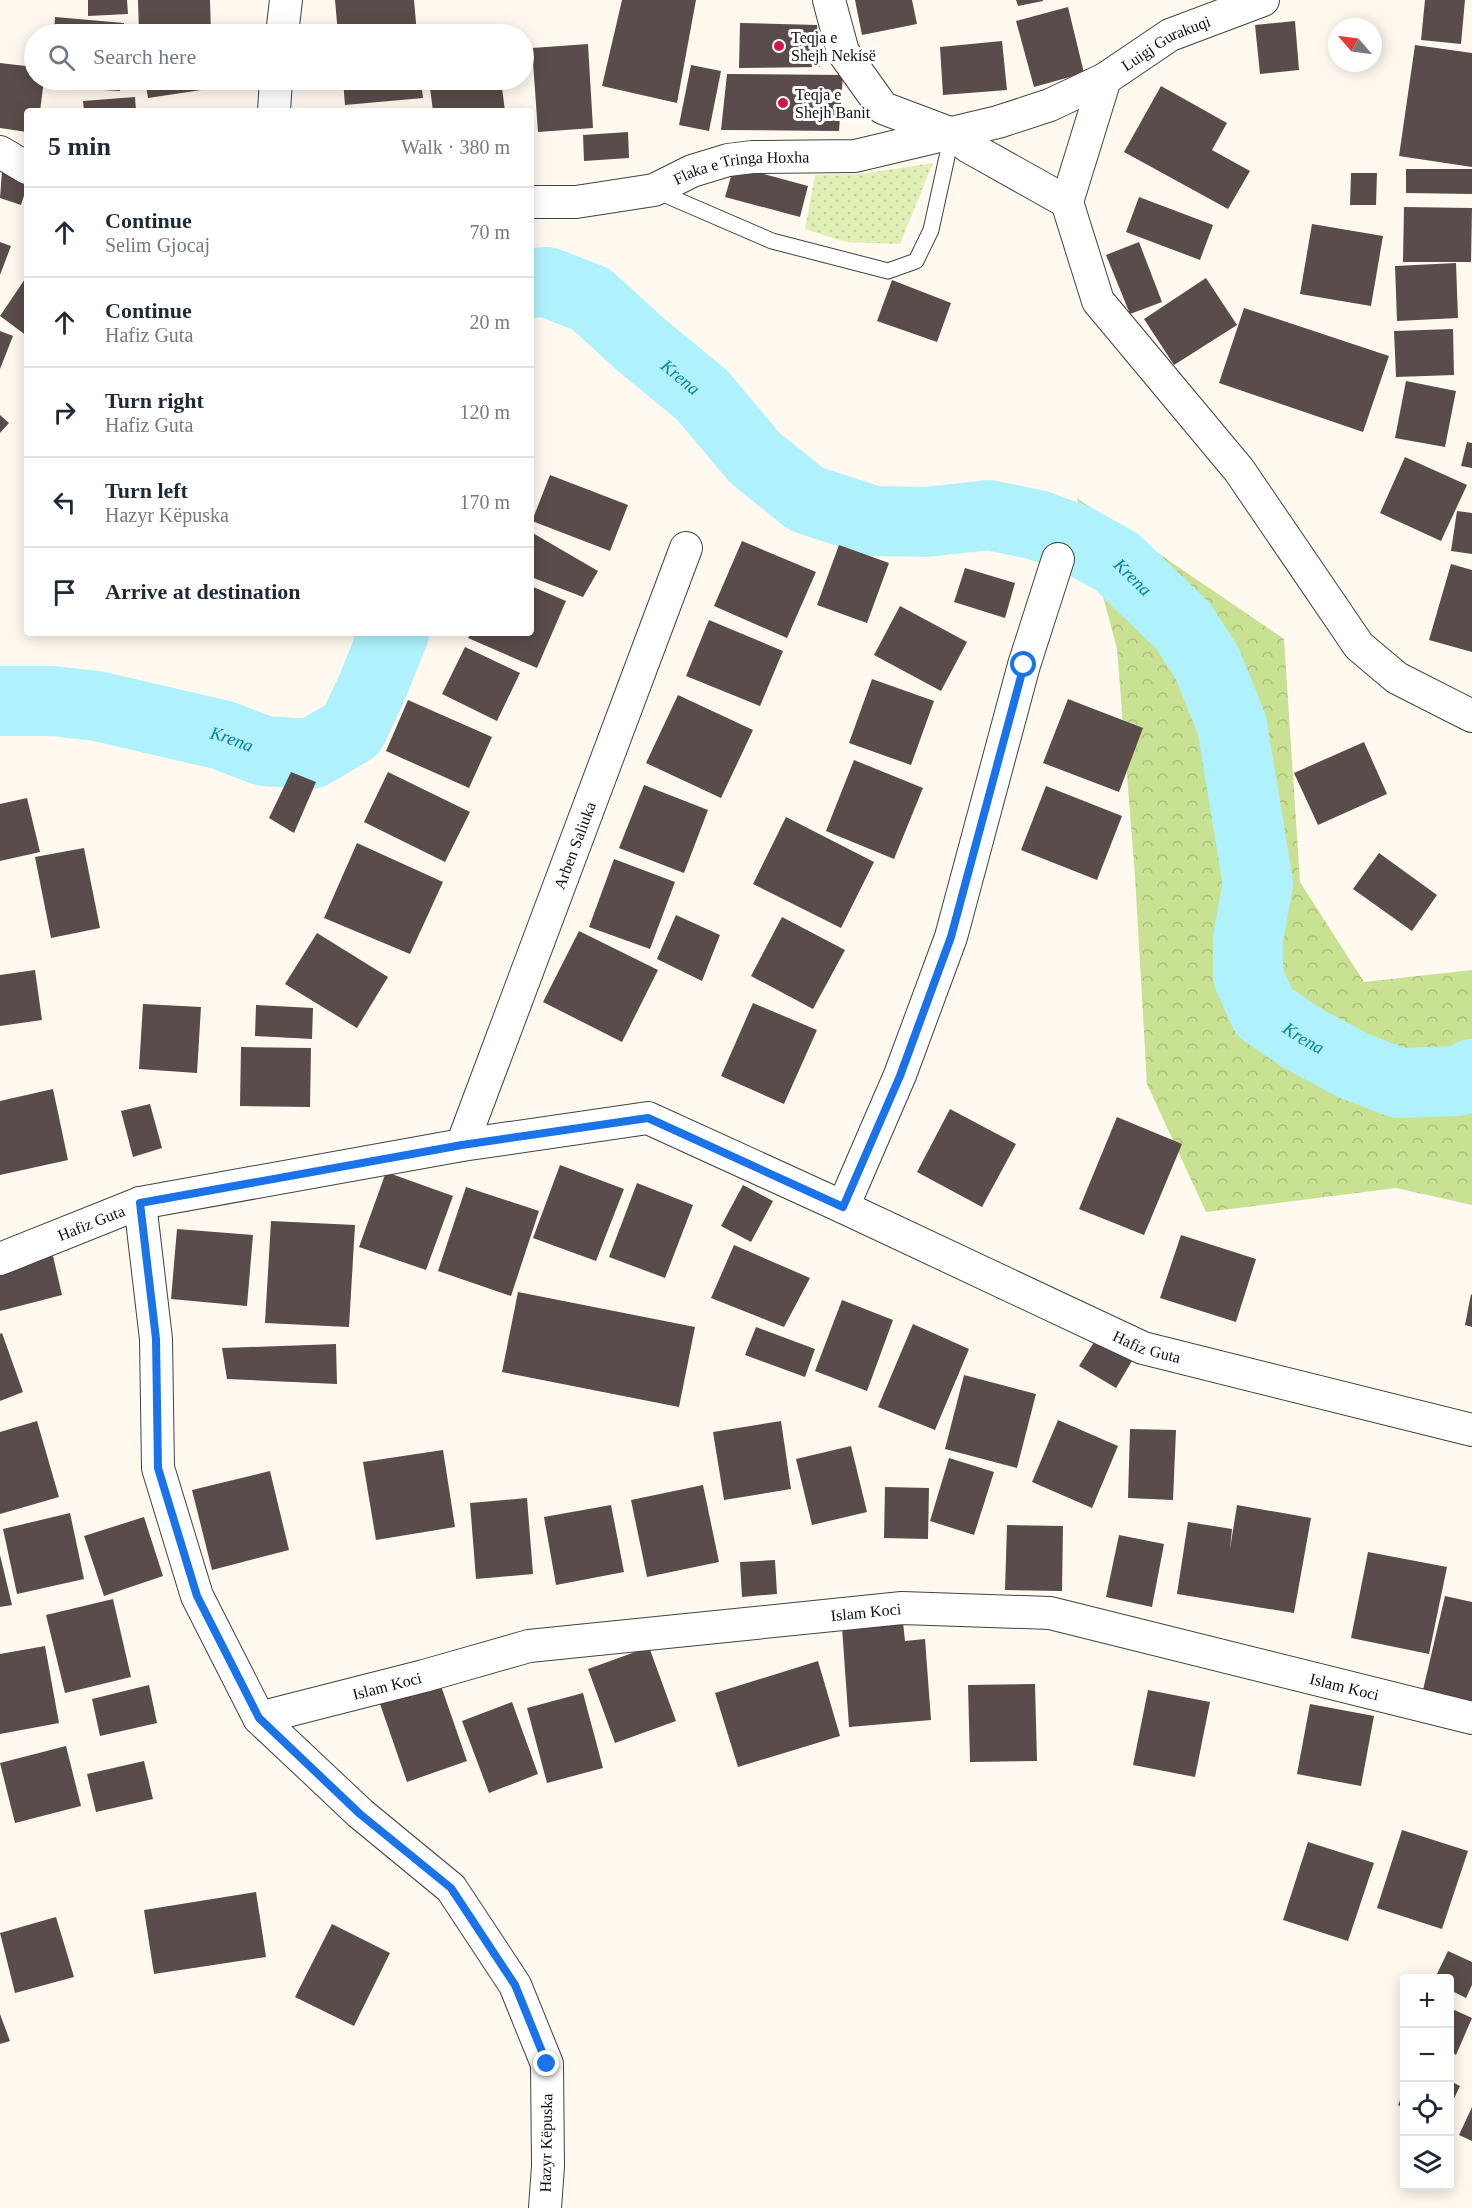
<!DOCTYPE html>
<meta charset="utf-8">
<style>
:root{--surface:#fff;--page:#f6f6f7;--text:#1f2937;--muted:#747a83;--line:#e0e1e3}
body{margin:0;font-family:Georgia,serif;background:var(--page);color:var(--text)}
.controls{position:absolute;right:18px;bottom:18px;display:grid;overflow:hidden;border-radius:6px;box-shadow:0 3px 15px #0003}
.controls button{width:54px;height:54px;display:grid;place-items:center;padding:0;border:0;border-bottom:2px solid var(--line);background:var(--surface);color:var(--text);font:30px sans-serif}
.compass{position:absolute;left:1328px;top:18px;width:54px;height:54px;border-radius:50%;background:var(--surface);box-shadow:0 3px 15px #0003;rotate:298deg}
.stop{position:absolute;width:18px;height:18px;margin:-14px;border:4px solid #1a73e8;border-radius:50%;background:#fff}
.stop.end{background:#1a73e8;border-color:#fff;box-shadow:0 2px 6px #0008}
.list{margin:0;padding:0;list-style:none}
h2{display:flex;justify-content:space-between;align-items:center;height:78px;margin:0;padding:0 24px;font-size:26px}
h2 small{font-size:20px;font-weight:400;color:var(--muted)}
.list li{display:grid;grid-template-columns:39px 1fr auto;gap:18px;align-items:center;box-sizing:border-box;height:90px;padding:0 24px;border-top:2px solid var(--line)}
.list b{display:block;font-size:22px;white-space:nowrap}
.list p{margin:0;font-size:20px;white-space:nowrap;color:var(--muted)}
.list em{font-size:20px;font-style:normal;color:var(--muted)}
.icon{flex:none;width:33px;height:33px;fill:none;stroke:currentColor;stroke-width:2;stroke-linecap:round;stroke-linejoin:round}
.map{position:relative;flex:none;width:1472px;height:2208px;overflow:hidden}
.search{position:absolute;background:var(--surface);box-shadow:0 3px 15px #0003;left:24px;top:24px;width:510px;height:66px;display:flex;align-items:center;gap:15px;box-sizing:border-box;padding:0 21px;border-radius:33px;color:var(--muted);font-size:22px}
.panel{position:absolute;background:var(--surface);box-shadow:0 3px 15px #0003;left:24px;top:108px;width:510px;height:528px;border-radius:6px}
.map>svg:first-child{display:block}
.forest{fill:url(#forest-crowns)}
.park{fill:url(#park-dots)}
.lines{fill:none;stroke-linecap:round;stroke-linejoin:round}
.river{stroke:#aff2fd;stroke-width:70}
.building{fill:#594c4a}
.lane-casing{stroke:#424242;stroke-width:17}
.street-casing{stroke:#424242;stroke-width:34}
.lane{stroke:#fff;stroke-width:15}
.street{stroke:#fff;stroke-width:32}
.route{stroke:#1a73e8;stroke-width:8}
.poi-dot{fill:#cf164a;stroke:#fff;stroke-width:2}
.labels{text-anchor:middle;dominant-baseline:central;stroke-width:6;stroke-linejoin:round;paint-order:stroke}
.poi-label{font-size:16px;fill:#0f0f0f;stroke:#fff;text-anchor:start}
.street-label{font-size:16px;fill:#0f0f0f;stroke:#fff}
.water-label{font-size:18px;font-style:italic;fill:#0a81a0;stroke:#fff}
</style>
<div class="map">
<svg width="1472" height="2208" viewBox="0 0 1472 2208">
<defs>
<pattern id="forest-crowns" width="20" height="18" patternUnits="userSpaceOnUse" patternTransform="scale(1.5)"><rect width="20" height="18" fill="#c8e192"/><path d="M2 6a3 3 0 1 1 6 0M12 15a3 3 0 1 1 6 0" fill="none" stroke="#abc07d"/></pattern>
<pattern id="park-dots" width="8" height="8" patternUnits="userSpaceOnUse" patternTransform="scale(1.5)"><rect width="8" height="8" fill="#e0efb5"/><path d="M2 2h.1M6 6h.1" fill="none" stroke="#bfcc9a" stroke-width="1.8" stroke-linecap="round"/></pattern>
</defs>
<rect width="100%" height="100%" fill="#fff9f0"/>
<path class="forest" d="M1077,498L1284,639L1300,882L1364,982L1472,970V1205L1396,1188L1206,1212L1147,1084L1135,876L1117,649Z"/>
<path class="park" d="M933,163L900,244L846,242L805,229L815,175L861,174Z"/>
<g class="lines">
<g class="river">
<path id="s1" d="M531,283L547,282L591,299L640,344L702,395L755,458L806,499L873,521L926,522L989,515L1037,525L1076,539L1117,562L1183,626L1207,663L1232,725L1258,884L1248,938V976L1264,1012L1302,1038L1354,1066L1399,1083L1458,1081L1472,1074"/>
<path id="s2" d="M0,701H53L97,706L222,735L264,751L311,754L352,730L371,690L394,633"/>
</g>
</g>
<path class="building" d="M88,0H127L128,14L88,16Z
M138,0H210L211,34H139Z
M335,0H414L417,34H338Z
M622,0H696L677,103L602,86Z
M855,0H912L917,24L862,35Z
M1016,0H1043V1L1018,6Z
M1425,0H1465L1461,44L1421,40Z
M1068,7L1084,73L1034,87L1016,21Z
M55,17L124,23V34H54Z
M1295,21L1299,70L1260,74L1255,25Z
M740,23L817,25L820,67L739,68Z
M1002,41L1007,90L943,95L940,47Z
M588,44L593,128L538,132L532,48Z
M1415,45L1472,53V167L1399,156Z
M0,63L34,67V80H44L40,111H27V132L0,128Z
M691,65L721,71L709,131L679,125Z
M727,74L843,75L839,131L721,130Z
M51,80H120V91L51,87Z
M145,80H206L208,89L148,98Z
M343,80H421L423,98L345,105Z
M429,80H501L505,111H433Z
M1161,86L1227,123L1212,150L1250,171L1228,209L1124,152Z
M135,97L136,111H84L83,101Z
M628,132L629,158L584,161L583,135Z
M734,166L808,186L800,217L725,197Z
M1406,169H1472V194L1406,193Z
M2,171L27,179V186L21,205L0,198Z
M1351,173H1377L1376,205H1350Z
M1139,197L1213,225L1200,260L1126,232Z
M1404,207L1472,208L1471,262H1403Z
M1312,224L1383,236L1371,306L1300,294Z
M0,242L11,246L0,275Z
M1139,242L1162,302L1130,314L1106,255Z
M1456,263L1458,318L1397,321L1395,266Z
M27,276V336L0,316Z
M1206,278L1237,325L1174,365L1144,319Z
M892,280L951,303L937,342L877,321Z
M1244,308L1389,356L1363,432L1219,383Z
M1453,329L1454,375L1396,377L1394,331Z
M0,331L13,336L0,369Z
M1406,381L1456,391L1445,447L1395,438Z
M0,415L9,423L0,433Z
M1467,442L1472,443V468L1461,466Z
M1405,457L1467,485L1441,541L1380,513Z
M550,475L628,505L610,551L532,521Z
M1457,511L1472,513V554L1451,551Z
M531,532L598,571L583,597L531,577Z
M742,541L816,572L787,638L714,606Z
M839,545L889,563L867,623L817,605Z
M1451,564L1472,570V652L1429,640Z
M965,568L1015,583L1005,618L954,602Z
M531,586L566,601L537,668L468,638L471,633H531Z
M900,606L967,642L941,691L874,655Z
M709,620L783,651L760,706L686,676Z
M465,647L520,673L497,721L442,694Z
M872,679L934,701L911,765L849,743Z
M678,695L753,730L721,798L646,763Z
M1068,699L1143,728L1119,792L1043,763Z
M408,700L492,737L469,788L386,751Z
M1364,742L1387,794L1318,825L1294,773Z
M854,760L923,788L894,859L826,831Z
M291,772L316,782L294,833L269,818Z
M388,772L470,812L445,862L364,822Z
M644,785L708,810L684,873L619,848Z
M1046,786L1122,816L1097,880L1021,850Z
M27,798L40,852L0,861V804Z
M786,817L874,862L841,928L753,884Z
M357,843L443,882L410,954L324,918Z
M84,848L100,928L51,938L35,857Z
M1379,853L1437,895L1412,931L1353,889Z
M614,859L675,882L650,949L589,927Z
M676,915L720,935L702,981L657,959Z
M782,917L845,950L813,1009L751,976Z
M579,931L658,970L622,1042L543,1002Z
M317,933L388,977L357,1028L285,984Z
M35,970L42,1020L0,1026V975Z
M753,1003L817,1030L784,1104L721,1076Z
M143,1004L201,1007L197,1073L139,1069Z
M256,1005L313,1008L312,1039L255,1036Z
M241,1047L311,1048L310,1107L240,1106Z
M53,1089L68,1160L0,1175V1101Z
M150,1104L162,1148L133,1157L121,1111Z
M950,1109L1016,1144L982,1207L917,1172Z
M1117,1117L1182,1144L1144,1235L1079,1209Z
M560,1165L624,1189L596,1261L533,1238Z
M386,1172L453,1196L426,1270L359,1247Z
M637,1183L693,1205L665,1278L609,1257Z
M743,1185L773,1201L751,1242L721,1226Z
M466,1187L539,1211L511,1296L438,1271Z
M271,1221L355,1225L349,1327L265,1323Z
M177,1229L253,1235L247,1306L171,1299Z
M1181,1235L1256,1259L1236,1322L1160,1298Z
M734,1245L810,1278L784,1327L711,1298Z
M53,1256L62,1295L0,1311V1269Z
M518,1292L695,1327L679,1407L502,1372Z
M1471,1294L1472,1295V1327L1465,1325Z
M842,1300L893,1320L867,1391L815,1371Z
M913,1324L969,1349L935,1430L878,1407Z
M756,1327L815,1349L805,1377L745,1355Z
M2,1333L23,1392L0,1401V1334Z
M1096,1339L1132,1361L1116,1388L1079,1366Z
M336,1344L337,1384L227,1379L222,1348Z
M964,1375L1036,1394L1017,1468L945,1449Z
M1058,1420L1118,1446L1092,1508L1032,1482Z
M37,1421L59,1497L0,1514V1432Z
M781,1421L791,1489L724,1500L713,1432Z
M1130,1429L1176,1430L1173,1500L1128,1498Z
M851,1446L867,1512L812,1525L796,1459Z
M443,1450L455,1527L376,1540L363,1462Z
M949,1458L994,1472L974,1535L930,1521Z
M270,1471L289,1550L212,1570L192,1490Z
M703,1485L719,1562L647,1577L631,1500Z
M885,1487L929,1488L928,1539L884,1538Z
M527,1498L533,1574L476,1579L470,1503Z
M611,1505L624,1572L556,1585L544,1517Z
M1237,1505L1311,1518L1294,1613L1177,1594L1188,1522L1232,1529L1230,1549Z
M70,1513L84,1579L17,1594L3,1529Z
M144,1517L163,1576L104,1596L84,1536Z
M1007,1525L1063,1526L1062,1591L1005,1590Z
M1119,1535L1164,1544L1152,1607L1106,1597Z
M1368,1552L1447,1567L1429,1654L1351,1638Z
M0,1555L12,1605L0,1607Z
M775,1560L777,1594L742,1597L740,1562Z
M1445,1596L1472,1602V1701L1423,1690Z
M113,1599L131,1677L65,1693L46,1615Z
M903,1622L905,1641L925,1639L931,1720L849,1727L842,1627Z
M45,1646L59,1723L0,1734V1654Z
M649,1647L676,1721L615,1743L588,1669Z
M818,1661L840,1736L738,1767L715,1693Z
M439,1680L467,1761L407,1782L379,1701Z
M1035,1684L1037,1761L970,1762L968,1685Z
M149,1685L157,1723L100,1736L92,1699Z
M1148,1690L1210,1702L1195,1777L1133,1765Z
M583,1693L603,1768L547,1783L527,1708Z
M512,1702L538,1774L489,1793L462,1721Z
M1310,1704L1374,1716L1361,1786L1297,1774Z
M66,1746L81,1806L15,1823L0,1763Z
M144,1761L153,1799L96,1812L87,1774Z
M1402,1830L1468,1851L1442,1929L1377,1908Z
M1308,1842L1374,1863L1348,1941L1283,1920Z
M256,1892L266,1957L154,1974L144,1910Z
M56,1917L74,1977L15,1993L0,1933Z
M332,1924L390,1953L354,2026L295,1997Z
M1448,1951L1472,1962V1985L1466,1998L1450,1990V1978H1435Z
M1450,2008L1472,2018L1456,2055L1450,2051Z
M0,2014L10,2041L0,2044Z
M1450,2081L1460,2086L1450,2107Z
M1404,2091V2108L1398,2105Z
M1472,2107V2141L1459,2135Z"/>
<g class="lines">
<g class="lane-casing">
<path id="lane" d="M654,190L772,241L888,271L916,261L931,230L952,134"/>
</g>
<g class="street-casing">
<g id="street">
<path d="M829,0L843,52L883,108L952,134L969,147L1067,202"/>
<path d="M282,34L286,0"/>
<path d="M274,111L276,80"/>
<path d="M0,152L27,168"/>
<path id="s3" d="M531,202H576L654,190L692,171L728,160L752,157L855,156L998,122L1050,105L1105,79"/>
<path d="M1067,202L1098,301L1239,470L1359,646L1397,678L1472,716"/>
<path id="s4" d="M1067,202L1105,79L1170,35L1263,0"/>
<path id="s5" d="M462,1145L686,548"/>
<path d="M140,1203L156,1339L158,1468L197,1596L259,1718L361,1814L451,1888L515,1985L547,2064L548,2166L545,2208"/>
<path d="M843,1207L900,1075L951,937L1024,665L1058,559"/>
<path id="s6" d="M0,1259L140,1203L462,1145L648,1118L843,1207L1143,1348L1472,1430"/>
<path id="s7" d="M259,1718L424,1676L529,1646L902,1608L1050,1613L1472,1718"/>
</g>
</g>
<use href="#lane" class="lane"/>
<use href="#street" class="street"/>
</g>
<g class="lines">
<path class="route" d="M547,2064L515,1985L451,1888L360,1814L259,1718L197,1596L158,1468L156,1339L140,1203L462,1145L648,1118L843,1207L900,1076L951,937L1024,665"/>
</g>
<g class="poi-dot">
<circle cx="779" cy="46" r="6"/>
<circle cx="783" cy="103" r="6"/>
</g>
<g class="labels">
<g class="poi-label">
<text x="791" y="37">Teqja e<tspan x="791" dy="18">Shejh Nekisë</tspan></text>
<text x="795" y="94">Teqja e<tspan x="795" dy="18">Shejh Banit</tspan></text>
</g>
<g class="street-label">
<text stroke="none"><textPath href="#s4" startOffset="200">Luigj Gurakuqi</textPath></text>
<text stroke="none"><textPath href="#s3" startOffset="216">Flaka e Tringa Hoxha</textPath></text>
<text stroke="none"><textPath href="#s5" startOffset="320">Arben Saliuka</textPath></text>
<text stroke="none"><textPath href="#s6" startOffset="98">Hafiz Guta</textPath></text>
<text stroke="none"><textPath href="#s6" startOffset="1215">Hafiz Guta</textPath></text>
<text stroke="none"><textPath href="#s7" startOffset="618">Islam Koci</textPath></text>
<text stroke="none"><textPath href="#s7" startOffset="132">Islam Koci</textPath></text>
<text stroke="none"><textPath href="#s7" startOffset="1106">Islam Koci</textPath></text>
<text transform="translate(546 2143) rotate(-89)">Hazyr Këpuska</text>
</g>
<g class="water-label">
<text stroke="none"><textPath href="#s1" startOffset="182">Krena</textPath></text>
<text stroke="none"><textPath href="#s1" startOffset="704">Krena</textPath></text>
<text stroke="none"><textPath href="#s2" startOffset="236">Krena</textPath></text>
<text stroke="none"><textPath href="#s1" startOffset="1226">Krena</textPath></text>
</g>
</g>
</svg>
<div class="controls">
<button>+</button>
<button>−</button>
<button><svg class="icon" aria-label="locate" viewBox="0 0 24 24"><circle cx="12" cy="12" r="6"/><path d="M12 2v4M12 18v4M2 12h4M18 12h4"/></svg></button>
<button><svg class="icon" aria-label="layers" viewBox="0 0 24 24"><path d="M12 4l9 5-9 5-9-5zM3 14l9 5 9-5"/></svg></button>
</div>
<svg class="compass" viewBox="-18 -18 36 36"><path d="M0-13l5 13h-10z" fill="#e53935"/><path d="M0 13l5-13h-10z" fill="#747a83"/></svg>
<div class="stop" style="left:1024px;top:665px"></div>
<div class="stop end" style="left:547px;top:2064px"></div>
<div class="search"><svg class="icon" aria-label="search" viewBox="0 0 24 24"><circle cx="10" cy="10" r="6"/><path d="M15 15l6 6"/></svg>Search here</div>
<section class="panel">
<h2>5 min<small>Walk · 380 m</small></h2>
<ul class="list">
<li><svg class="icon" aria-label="ahead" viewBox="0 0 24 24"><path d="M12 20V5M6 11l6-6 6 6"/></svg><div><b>Continue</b><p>Selim Gjocaj</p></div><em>70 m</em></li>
<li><svg class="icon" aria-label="ahead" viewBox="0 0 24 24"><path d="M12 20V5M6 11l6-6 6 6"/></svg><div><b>Continue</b><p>Hafiz Guta</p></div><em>20 m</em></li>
<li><svg class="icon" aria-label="right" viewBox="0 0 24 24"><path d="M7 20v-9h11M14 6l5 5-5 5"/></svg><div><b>Turn right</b><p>Hafiz Guta</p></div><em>120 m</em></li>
<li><svg class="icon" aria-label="left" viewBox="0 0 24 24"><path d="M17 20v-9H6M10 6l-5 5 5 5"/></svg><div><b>Turn left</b><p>Hazyr Këpuska</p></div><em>170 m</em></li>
<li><svg class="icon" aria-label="arrive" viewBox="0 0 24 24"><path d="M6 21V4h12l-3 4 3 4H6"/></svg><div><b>Arrive at destination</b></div></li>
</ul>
</section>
</div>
